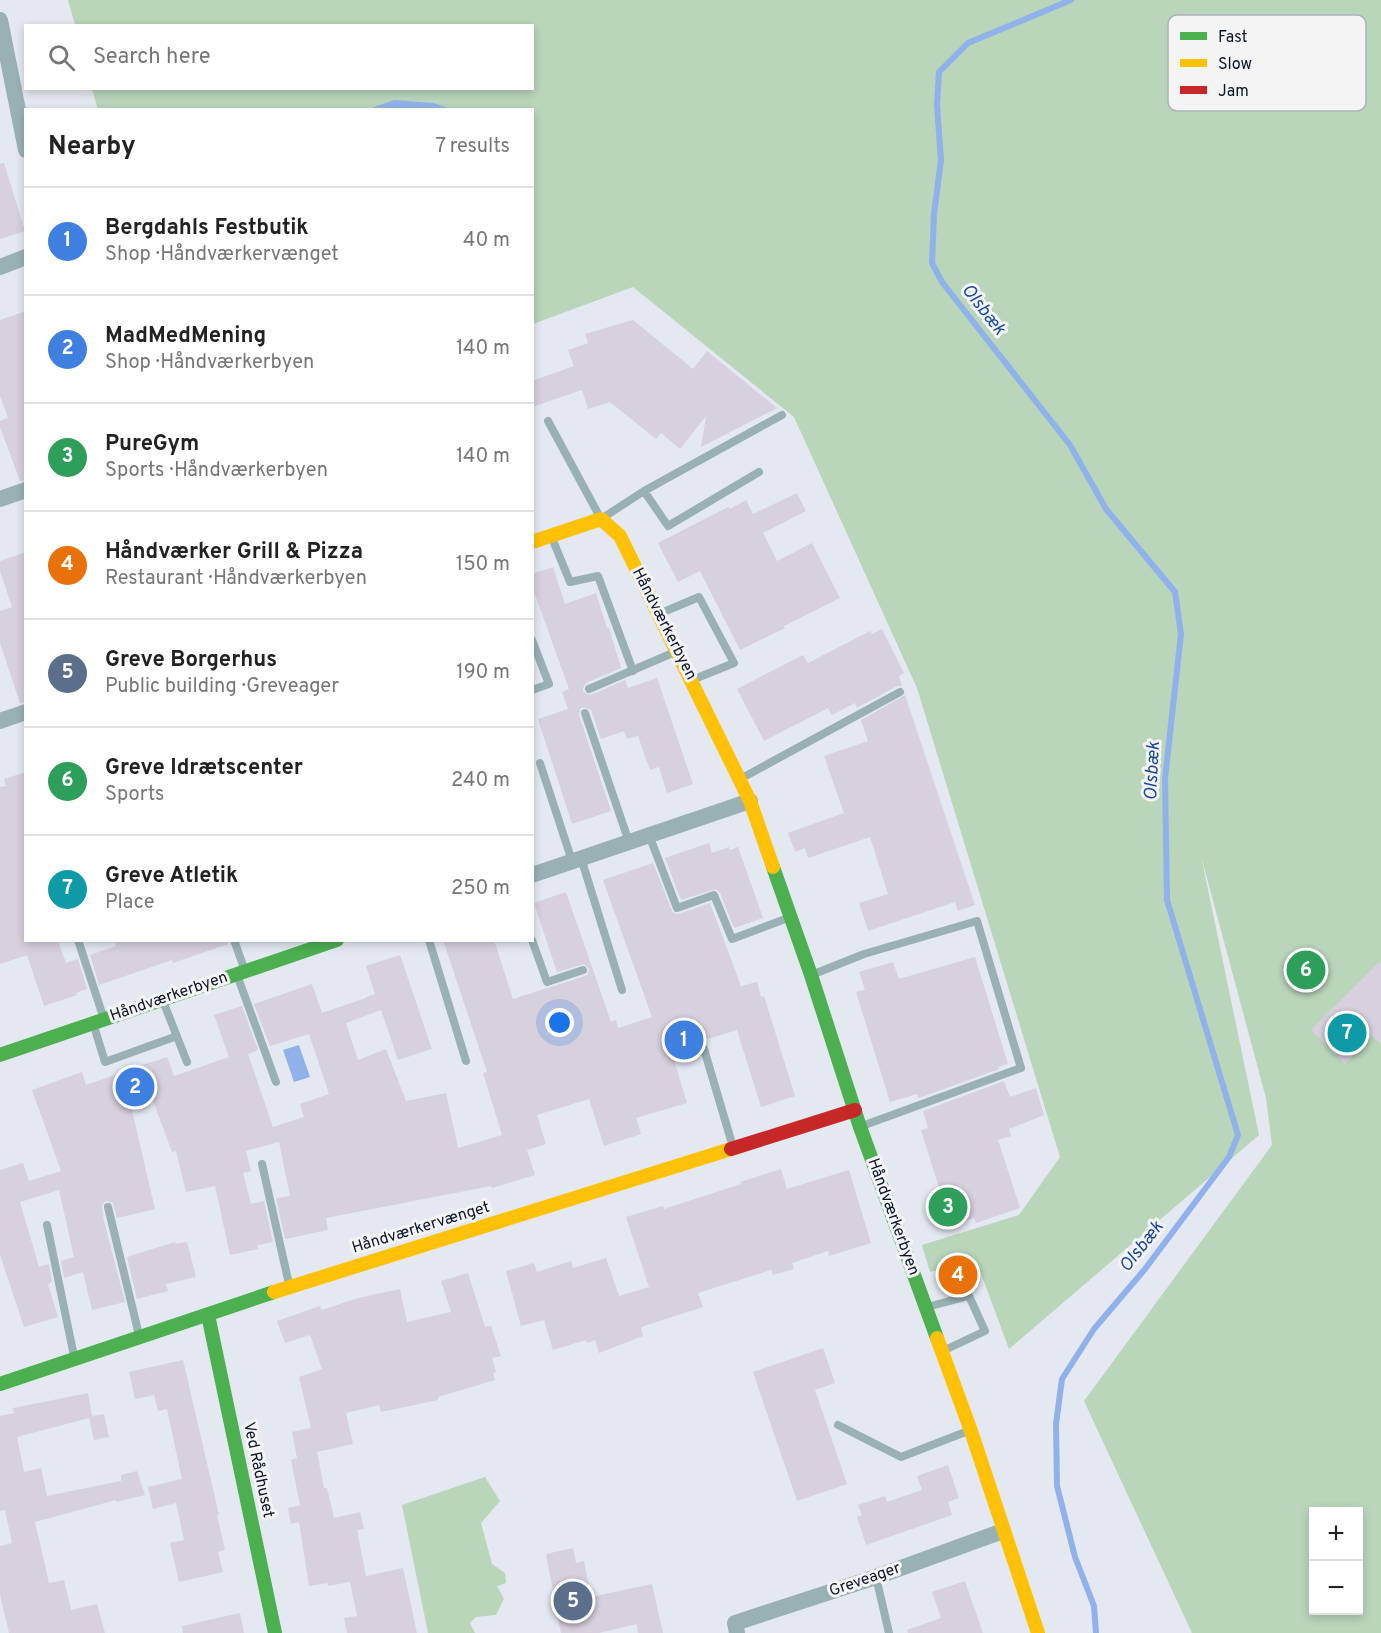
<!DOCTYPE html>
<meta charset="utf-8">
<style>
:root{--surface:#fff;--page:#f2f2f2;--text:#222;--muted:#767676;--line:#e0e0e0;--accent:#ea580c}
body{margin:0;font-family:Overpass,sans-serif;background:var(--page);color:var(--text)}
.controls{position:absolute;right:18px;bottom:18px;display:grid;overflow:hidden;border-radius:0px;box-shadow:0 3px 9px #0003}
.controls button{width:54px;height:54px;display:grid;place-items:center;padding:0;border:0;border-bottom:2px solid var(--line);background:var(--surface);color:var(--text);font:30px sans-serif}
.you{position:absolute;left:560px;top:1023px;width:21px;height:21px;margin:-15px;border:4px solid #fff;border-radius:50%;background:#1a73e8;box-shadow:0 0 0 9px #1a73e833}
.badge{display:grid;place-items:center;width:39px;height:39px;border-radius:50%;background:var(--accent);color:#fff;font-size:20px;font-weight:700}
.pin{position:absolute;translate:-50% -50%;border:3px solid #fff;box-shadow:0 2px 6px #0006}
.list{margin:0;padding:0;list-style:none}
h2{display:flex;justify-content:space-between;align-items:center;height:78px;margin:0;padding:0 24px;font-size:26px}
h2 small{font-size:20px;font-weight:400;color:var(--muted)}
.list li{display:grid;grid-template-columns:39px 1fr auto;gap:18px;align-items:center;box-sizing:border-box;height:108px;padding:0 24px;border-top:2px solid var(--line)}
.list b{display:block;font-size:22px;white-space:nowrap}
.list p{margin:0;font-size:20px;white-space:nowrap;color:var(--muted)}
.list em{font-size:20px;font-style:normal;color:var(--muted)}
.icon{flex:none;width:33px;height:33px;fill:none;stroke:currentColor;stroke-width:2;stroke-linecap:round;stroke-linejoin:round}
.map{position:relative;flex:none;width:1381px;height:1633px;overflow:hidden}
.search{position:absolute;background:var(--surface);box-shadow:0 3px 9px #0003;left:24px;top:24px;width:510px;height:66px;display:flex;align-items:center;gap:15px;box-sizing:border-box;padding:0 21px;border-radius:0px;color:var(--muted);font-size:22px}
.panel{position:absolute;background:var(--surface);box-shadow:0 3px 9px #0003;left:24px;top:108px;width:510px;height:834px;border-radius:0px}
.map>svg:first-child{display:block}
.green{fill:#b9d5ba;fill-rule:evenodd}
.water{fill:#91b1ea}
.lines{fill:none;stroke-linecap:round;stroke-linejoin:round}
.stream{stroke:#91b1ea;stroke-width:6}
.building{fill:#d7d0de}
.lane{stroke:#9ab1b4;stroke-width:8}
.street{stroke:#9ab1b4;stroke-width:16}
.fast{stroke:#4caf50;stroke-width:14}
.slow{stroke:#ffc107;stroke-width:14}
.jam{stroke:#c62828;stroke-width:14}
.labels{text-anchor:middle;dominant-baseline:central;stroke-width:6;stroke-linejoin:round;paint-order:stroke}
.street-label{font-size:16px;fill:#09152b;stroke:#f4f4f4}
.water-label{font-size:18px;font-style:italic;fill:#1648a1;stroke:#f4f4f4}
.key{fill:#f4f4f4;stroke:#aeb1b8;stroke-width:1.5}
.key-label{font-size:16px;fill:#09152b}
</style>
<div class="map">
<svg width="1381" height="1633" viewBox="0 0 1381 1633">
<rect width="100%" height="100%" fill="#e4e8f0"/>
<path class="green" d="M68,0H1381V1633H1192L1084,1401L1272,1145L1266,1098L1201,856L1259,1135L1009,1349L976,1260L930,1272L922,1245L1019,1215L1060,1157L917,688L794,417L633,287L533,324L532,110H98L92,89L532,88V26L75,25ZM1314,1512H1358V1610H1314Z
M485,1477L500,1501L481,1523L492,1564L505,1573L506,1583L497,1586L504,1599L496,1615L476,1617L470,1623L475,1633H428L402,1505Z"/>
<path class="water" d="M394,100L434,103L450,109H369Z
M299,1045L310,1077L294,1082L283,1050Z"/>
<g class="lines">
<path class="stream" d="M1071,0L968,43L939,72L937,105L941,160L934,214L932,263L942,282L1070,445L1106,509L1175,592L1181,634L1165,779L1167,900L1238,1135L1229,1157L1145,1269L1094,1329L1062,1379L1056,1424L1057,1486L1075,1557L1094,1606L1096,1633"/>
</g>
<path class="building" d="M4,163L25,231L0,239V164Z
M26,311V480L20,481L0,427V421L8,418L0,396V320Z
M633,320L693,369L707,351L777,408L701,447L706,416L680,449L661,433L656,439L610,402L588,409L582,390L532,407V381L574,366L568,350L588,343L585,334Z
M797,493L806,511L763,533L777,561L812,543L840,598L784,626L785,628L740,650L700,571L678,582L658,543L728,507L730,509L746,500L753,514Z
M26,552V702L20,703L0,643V611L12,607L0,571V561Z
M553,567L565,604L596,593L607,628H609L621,668L586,683L583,688V692L591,695L625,680L628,688L657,678L693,784L667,793L659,767L650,770L638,736L627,739L624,731L601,739L591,710L584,707L580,709L579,715L611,811L572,824L538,719L568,709L562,692L569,689L532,586V574Z
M882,629L904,673L899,676L902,686H897L857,708L855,703L832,715L828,708L764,741L737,689L803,655L808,663L870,631L872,634Z
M905,695L975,905L958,911L955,902L868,931L859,903L888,894L870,837L808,858L805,848L795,852L788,833L844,813L824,756L868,741L861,720Z
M26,772V940H60L59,944L66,963L78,959L87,989L76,993L77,995L44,1006L27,955L0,964V787L6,786L4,779Z
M709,843L712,853L729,847L730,850L738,847L763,918L734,928L720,893L716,889L681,900L665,858Z
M653,863L673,913L679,914L710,903L741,986L757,982L761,997L764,996L795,1096L761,1107L737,1030L671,1050L687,1103L636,1118L641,1134L604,1146L589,1099L537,1115L546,1144L527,1150L535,1175L492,1188L491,1186L326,1218L328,1230L285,1239L276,1198L290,1196L279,1142L246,1151L251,1171L243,1173L251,1204L264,1201L273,1242L257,1245L258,1249L230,1255L215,1186L186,1192L176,1151L172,1152L140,1066L167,1057L174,1076L229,1057L214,1015L242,1006L258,1050L248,1054L273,1127L304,1117L300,1104L329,1094L309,1034L270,1046L254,1004L312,984L322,1013L366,998V997L375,994L366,966L400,955L432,1049L398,1060L381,1010L346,1023L358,1060L386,1049L406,1101L446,1093L458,1148L502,1135L483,1073L487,1072L443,940H494L513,999L585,976L588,974L589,969L584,964L557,972L534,903L566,892L611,1022L616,1020L618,1028L652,1017L603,880Z
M115,940H228V944L173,963L172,960L99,985L90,955L116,946Z
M975,957L1008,1064L998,1067L999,1069L919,1098L917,1094L890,1102L856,992L865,990L859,972L893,962L899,979Z
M1381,960V1044L1372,1036L1345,1064L1311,1030Z
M82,1072L86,1085L123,1072L155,1209L117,1218L113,1203L107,1201L103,1203L102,1208L104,1221L125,1302L92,1310L83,1272L64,1278L61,1261L74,1257L59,1190L20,1202L39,1267L49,1264L52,1282L48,1284L58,1317L24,1327L0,1255V1170L23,1163L29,1181L61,1171L32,1090Z
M1004,1081L1010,1097L1036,1088L1044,1115L1009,1129L1011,1136L998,1140L1020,1208L976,1223L974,1218L951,1226L921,1130L928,1128L923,1111Z
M781,1169L787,1189L849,1170L871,1243L829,1256L828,1251L792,1263L794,1269L773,1275L771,1270L698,1293L703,1307L641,1327L643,1336L599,1353L595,1340L587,1343L586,1340L553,1350L544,1320L521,1326L506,1271L534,1263L537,1272L571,1261L573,1268L606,1258L619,1296L649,1287L626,1217L663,1206L664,1209L741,1184L740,1182Z
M175,1242V1244L187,1242L196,1277L166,1284L168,1291L137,1299L127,1257Z
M962,1258L965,1265L972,1262L979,1281L952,1291L942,1264Z
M468,1273L485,1327L491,1326L501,1356L492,1358L496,1372L493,1373L495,1380L438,1397V1400L381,1412L379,1405L346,1413L353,1444L317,1452L324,1488H327L334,1518L360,1512L364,1529L357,1530L366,1576L403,1568L417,1633H347L344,1618L357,1616L350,1582L328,1586L327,1583L309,1586L299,1522L291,1524L288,1508L300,1505L291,1460L297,1458L292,1432L311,1428L299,1377L322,1369L310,1335L285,1343L277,1321L320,1306L322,1310L358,1298L400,1289L407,1322L451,1312L441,1281Z
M823,1348L835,1383L815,1390L847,1484L797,1501L753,1372Z
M183,1360L219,1515H217L225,1550L218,1552L223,1572L179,1582L170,1543L184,1540L176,1503L153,1509L148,1487L182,1479L167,1409L158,1411L154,1395L135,1399L129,1372Z
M88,1393L92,1416L104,1414L109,1437L94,1440L89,1418L17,1437L24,1472L41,1468L47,1496L121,1481V1475L137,1471L145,1495L116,1502V1500L35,1522L49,1583L64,1580L71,1610L97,1604L105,1633H9L0,1595V1546L12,1543L5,1510L0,1511V1416L14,1413L13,1408Z
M948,1465L959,1498L948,1502L952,1515L866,1545L857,1517L862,1515L858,1505L885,1496L887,1502L922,1490L917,1476Z
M573,1548L576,1563L584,1561L591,1597L652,1584L663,1633H638L637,1624L599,1633H561L546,1554Z
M965,1581L983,1633H908L907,1630L941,1618L932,1592Z
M240,1613L244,1633H183L182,1626Z"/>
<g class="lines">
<path class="lane" d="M548,421L601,519L644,491L782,415
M644,491L668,526L759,472
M552,538L570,582L598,576L633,671
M661,613L699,597L734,663L692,680
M532,640L549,684L532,690
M589,689L675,652
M585,713L629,842
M540,763L572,861
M742,778L900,692
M649,835L677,908L714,895L732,939L788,918
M581,858L622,990
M78,940L104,1019
M234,940L244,968
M429,940L466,1061
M532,940L547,982L583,970
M814,974L864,954L977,921L1021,1068L862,1126
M237,975L276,1082
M163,1001L187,1062
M94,1026L105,1062L177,1036
M704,1049L733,1147
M262,1164L289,1284
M108,1207L139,1335
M47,1225L74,1356
M927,1307L969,1296L985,1331L945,1350
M838,1425L901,1457L968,1431
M876,1577L889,1633"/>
<path class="street" d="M0,20L26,150
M0,267L26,257
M0,499L26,490
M0,721L26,712
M532,875L750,801
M737,1633L735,1623L876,1577L1003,1531"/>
<path class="fast" d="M773,867L811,975L860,1127L937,1338
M0,1055L337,940
M208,1315L275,1633
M0,1384L274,1292"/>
<path class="slow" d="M532,542L601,519L620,536L750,801L773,867
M274,1292L731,1149
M937,1338L971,1431L1038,1633"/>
<path class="jam" d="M731,1149L855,1110"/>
</g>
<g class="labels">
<g class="street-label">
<text transform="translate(664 624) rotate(63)">Håndværkerbyen</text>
<text transform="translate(169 997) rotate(-19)">Håndværkerbyen</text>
<text transform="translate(893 1217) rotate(70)">Håndværkerbyen</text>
<text transform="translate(421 1228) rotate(-17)">Håndværkervænget</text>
<text transform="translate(258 1470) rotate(78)">Ved Rådhuset</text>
<text transform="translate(865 1580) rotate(-19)">Greveager</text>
</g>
<g class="water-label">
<text transform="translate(983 310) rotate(52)">Olsbæk</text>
<text transform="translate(1153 771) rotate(-87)">Olsbæk</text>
<text transform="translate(1142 1247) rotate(-52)">Olsbæk</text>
</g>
</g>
<rect x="1168" y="15" width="198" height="96" rx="9" class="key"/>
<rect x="1180" y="32" width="27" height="8" fill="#4caf50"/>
<rect x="1180" y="59" width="27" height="8" fill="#ffc107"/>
<rect x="1180" y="86" width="27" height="8" fill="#c62828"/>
<g class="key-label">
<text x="1218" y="42">Fast</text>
<text x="1218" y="69">Slow</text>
<text x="1218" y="96">Jam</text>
</g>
</svg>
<div class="controls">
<button>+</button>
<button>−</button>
</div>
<div class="you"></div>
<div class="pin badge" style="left:684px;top:1040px;background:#3f7fe0">1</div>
<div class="pin badge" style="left:135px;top:1087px;background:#3f7fe0">2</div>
<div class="pin badge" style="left:948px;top:1207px;background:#2e9e5b">3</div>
<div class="pin badge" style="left:958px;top:1275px;background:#e8710a">4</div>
<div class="pin badge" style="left:573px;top:1601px;background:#5c6f8a">5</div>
<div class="pin badge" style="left:1306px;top:970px;background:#2e9e5b">6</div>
<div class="pin badge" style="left:1347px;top:1033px;background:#0f9aa8">7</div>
<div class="search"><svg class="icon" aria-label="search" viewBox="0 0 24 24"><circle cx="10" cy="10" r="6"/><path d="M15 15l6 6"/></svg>Search here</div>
<section class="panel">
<h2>Nearby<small>7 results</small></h2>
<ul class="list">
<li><span class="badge" style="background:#3f7fe0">1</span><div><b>Bergdahls Festbutik</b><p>Shop · Håndværkervænget</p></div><em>40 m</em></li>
<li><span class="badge" style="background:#3f7fe0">2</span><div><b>MadMedMening</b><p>Shop · Håndværkerbyen</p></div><em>140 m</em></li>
<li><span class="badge" style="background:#2e9e5b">3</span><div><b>PureGym</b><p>Sports · Håndværkerbyen</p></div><em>140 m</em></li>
<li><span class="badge" style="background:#e8710a">4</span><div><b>Håndværker Grill &amp; Pizza</b><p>Restaurant · Håndværkerbyen</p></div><em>150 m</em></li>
<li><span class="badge" style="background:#5c6f8a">5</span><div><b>Greve Borgerhus</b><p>Public building · Greveager</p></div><em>190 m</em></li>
<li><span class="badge" style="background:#2e9e5b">6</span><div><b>Greve Idrætscenter</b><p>Sports</p></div><em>240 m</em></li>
<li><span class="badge" style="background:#0f9aa8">7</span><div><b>Greve Atletik</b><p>Place</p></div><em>250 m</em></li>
</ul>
</section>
</div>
